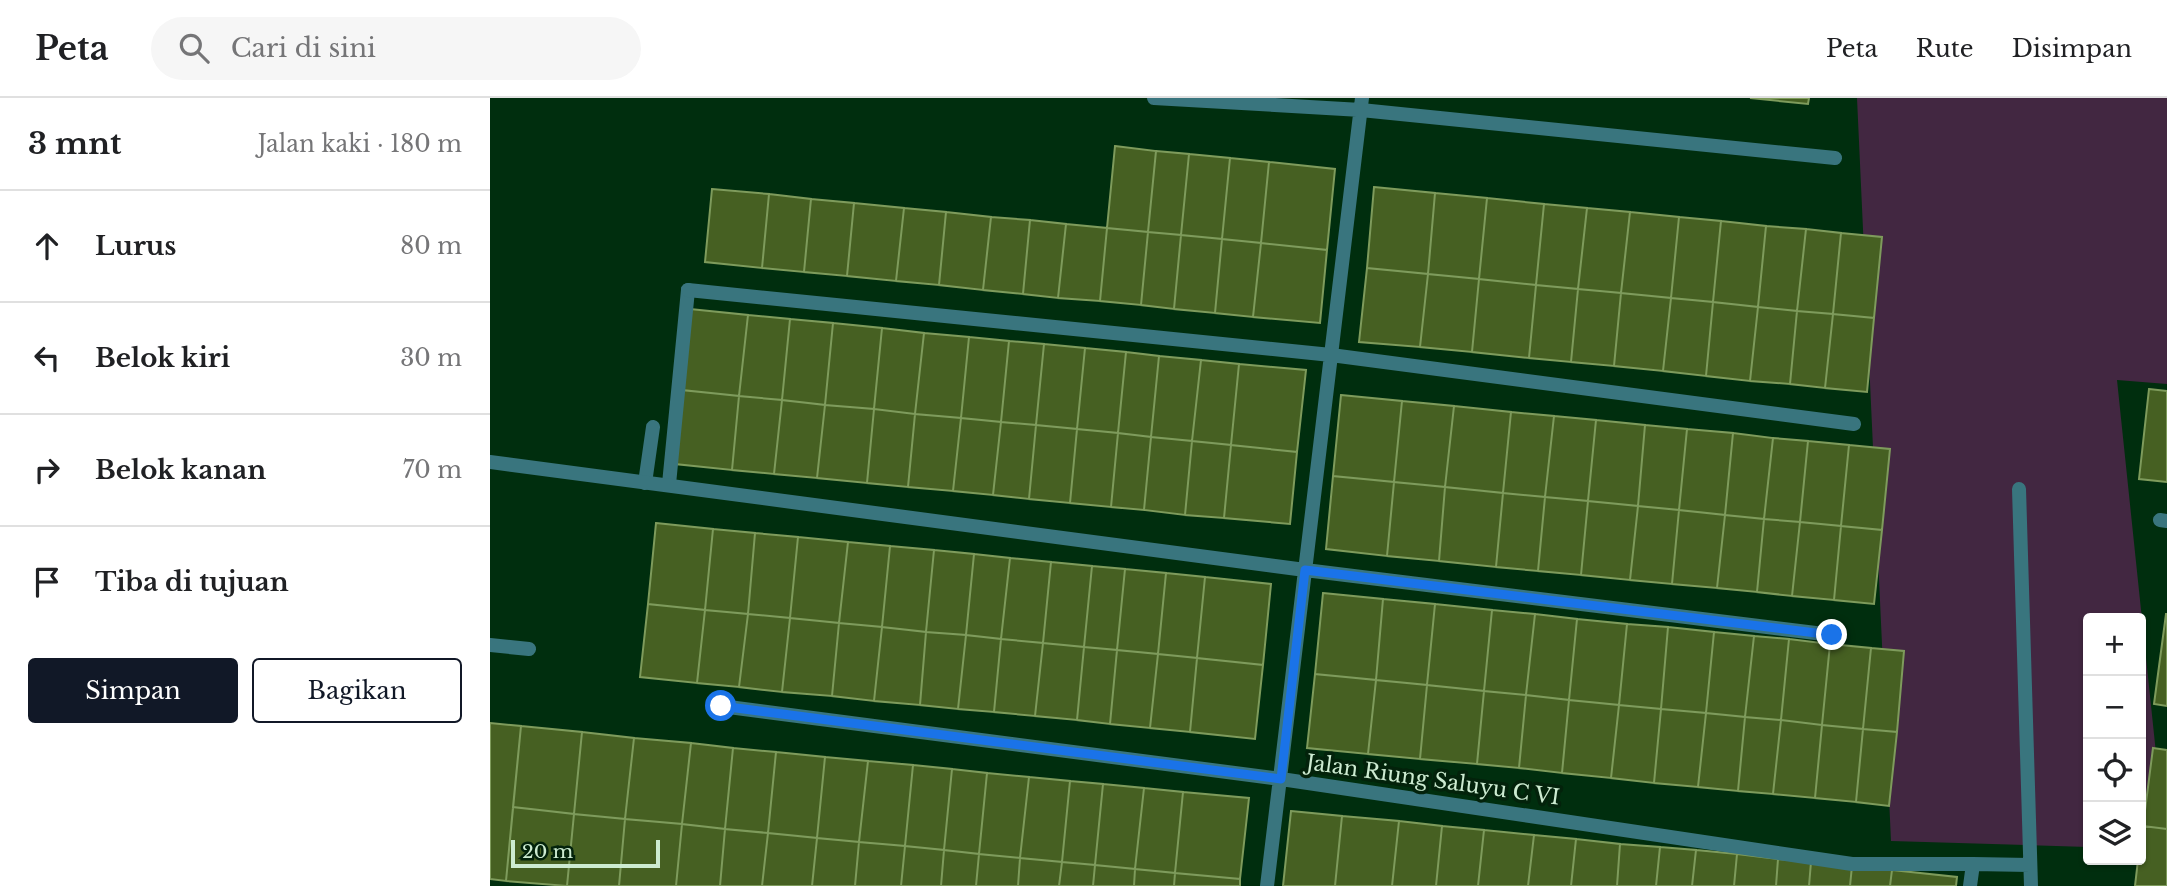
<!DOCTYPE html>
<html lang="id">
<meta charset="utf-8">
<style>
:root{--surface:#fff;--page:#f6f6f6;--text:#202124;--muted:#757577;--line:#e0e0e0;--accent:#111827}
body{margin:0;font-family:"Libre Baskerville",serif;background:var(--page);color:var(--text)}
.controls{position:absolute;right:21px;bottom:21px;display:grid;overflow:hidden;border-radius:7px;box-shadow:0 2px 5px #0004}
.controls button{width:63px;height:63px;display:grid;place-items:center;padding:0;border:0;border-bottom:2px solid var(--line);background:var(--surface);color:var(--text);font:35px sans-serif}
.scale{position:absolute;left:21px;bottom:18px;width:149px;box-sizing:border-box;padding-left:7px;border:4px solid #cdebd1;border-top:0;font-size:19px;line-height:24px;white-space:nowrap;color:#cdebd1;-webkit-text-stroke:5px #03220b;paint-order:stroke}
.stop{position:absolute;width:21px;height:21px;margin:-16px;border:5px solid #1a73e8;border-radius:50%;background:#fff}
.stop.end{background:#1a73e8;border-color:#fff;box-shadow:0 2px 7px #0008}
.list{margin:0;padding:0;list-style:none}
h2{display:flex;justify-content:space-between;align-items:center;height:91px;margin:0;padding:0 28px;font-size:30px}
h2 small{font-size:23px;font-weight:400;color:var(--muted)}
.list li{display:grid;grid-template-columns:46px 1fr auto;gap:21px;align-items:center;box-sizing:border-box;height:112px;padding:0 28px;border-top:2px solid var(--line)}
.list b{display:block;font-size:26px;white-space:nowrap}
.list em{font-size:23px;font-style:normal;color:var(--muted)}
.actions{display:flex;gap:14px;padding:21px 28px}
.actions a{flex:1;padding:16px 0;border:2px solid var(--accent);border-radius:7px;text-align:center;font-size:24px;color:var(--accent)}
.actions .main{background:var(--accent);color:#fff}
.icon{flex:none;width:38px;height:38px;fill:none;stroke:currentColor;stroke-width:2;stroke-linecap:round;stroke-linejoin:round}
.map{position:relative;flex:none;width:1677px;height:788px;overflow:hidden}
header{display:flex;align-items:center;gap:42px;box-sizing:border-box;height:98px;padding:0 35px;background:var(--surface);border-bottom:2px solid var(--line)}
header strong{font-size:33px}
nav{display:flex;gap:38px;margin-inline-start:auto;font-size:24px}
.search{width:490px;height:63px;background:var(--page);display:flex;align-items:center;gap:18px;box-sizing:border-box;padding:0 24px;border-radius:38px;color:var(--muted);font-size:26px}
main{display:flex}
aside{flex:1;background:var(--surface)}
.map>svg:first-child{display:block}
.green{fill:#422741}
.building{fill:#466022;stroke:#7e9b5c;stroke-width:2}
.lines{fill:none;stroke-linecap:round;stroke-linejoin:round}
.lane{stroke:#39757e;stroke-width:14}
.street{stroke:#39757e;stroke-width:14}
.route{stroke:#1a73e8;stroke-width:9}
.labels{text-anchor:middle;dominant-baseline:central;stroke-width:7;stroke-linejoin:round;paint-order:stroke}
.street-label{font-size:21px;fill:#cdebd1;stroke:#03220b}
</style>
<header>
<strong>Peta</strong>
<div class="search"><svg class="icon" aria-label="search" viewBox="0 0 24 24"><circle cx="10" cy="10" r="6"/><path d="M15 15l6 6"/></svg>Cari di sini</div>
<nav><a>Peta</a><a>Rute</a><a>Disimpan</a></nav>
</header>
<main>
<aside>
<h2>3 mnt<small>Jalan kaki · 180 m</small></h2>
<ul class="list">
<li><svg class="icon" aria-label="ahead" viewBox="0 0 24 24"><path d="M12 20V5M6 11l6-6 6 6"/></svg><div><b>Lurus</b></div><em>80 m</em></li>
<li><svg class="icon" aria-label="left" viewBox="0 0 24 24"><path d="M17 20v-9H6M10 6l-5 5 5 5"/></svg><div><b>Belok kiri</b></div><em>30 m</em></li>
<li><svg class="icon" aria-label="right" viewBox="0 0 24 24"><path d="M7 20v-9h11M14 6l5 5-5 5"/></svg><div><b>Belok kanan</b></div><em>70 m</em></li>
<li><svg class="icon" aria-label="arrive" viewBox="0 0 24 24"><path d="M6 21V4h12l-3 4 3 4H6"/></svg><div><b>Tiba di tujuan</b></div></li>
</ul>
<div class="actions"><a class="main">Simpan</a><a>Bagikan</a></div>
</aside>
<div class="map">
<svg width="1677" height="788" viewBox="0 0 1677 788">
<rect width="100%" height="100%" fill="#002e0e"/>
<path class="green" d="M1367,0H1677V286L1627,282L1676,751L1651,750V520H1598V749L1401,743Z"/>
<path class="building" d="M1260,0H1319L1318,6Z
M625,48L666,53L658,134L617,130Z
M666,53L699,56L691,137L658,134Z
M699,56L740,60L732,141L691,137Z
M740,60L779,64L771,145L732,141Z
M779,64L845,71L837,152L771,145Z
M884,89L945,95L938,176L877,170Z
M222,91L279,96L272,170L215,164Z
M945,95L997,100L989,181L938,176Z
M279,96L321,101L314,174L272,170Z
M997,100L1054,106L1046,187L989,181Z
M321,101L364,105L357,178L314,174Z
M364,105L414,110L406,183L357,178Z
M1054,106L1097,110L1088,191L1046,187Z
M414,110L456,114L449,187L406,183Z
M1097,110L1140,114L1131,195L1088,191Z
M456,114L501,119L493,192L449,187Z
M1140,114L1189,119L1181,200L1131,195Z
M501,119L540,122L533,196L493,192Z
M1189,119L1231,123L1223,204L1181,200Z
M540,122L576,126L568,200L533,196Z
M1231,123L1276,128L1268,209L1223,204Z
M576,126L617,130L610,203L568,200Z
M1276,128L1316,131L1307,213L1268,209Z
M617,130L658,134L651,207L610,203Z
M1316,131L1351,135L1343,216L1307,213Z
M658,134L691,137L684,211L651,207Z
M1351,135L1392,139L1384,220L1343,216Z
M691,137L732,141L725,215L684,211Z
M732,141L771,145L763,219L725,215Z
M771,145L837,152L830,225L763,219Z
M877,170L938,176L930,249L869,244Z
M938,176L989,181L982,254L930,249Z
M989,181L1046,187L1039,260L982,254Z
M1046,187L1088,191L1081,264L1039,260Z
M1088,191L1131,195L1124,268L1081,264Z
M1131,195L1181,200L1173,273L1124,268Z
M1181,200L1223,204L1216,278L1173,273Z
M1223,204L1268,209L1260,283L1216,278Z
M1268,209L1307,213L1300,286L1260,283Z
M200,211L258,217L249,298L192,292Z
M1307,213L1343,216L1335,290L1300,286Z
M1343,216L1384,220L1377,294L1335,290Z
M258,217L300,221L292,302L249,298Z
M300,221L343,225L335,307L292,302Z
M343,225L392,230L384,311L335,307Z
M392,230L434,235L425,316L384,311Z
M434,235L479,239L471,320L425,316Z
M479,239L519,243L511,324L471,320Z
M519,243L554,246L546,327L511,324Z
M554,246L595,250L587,331L546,327Z
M595,250L636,254L628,335L587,331Z
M636,254L669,258L661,339L628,335Z
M669,258L711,262L702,343L661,339Z
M711,262L749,266L741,347L702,343Z
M749,266L816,272L807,354L741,347Z
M1659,291L1677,293V384L1649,381Z
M192,292L249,298L242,372L185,366Z
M851,297L912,303L904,384L843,378Z
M249,298L292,302L284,376L242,372Z
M292,302L335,307L327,380L284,376Z
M912,303L964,308L955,389L904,384Z
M335,307L384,311L377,385L327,380Z
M964,308L1021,314L1013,395L955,389Z
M384,311L425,316L418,389L377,385Z
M1021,314L1064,318L1055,399L1013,395Z
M425,316L471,320L463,393L418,389Z
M1064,318L1106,322L1098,403L1055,399Z
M471,320L511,324L503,397L463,393Z
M1106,322L1155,327L1148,408L1098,403Z
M511,324L546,327L539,401L503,397Z
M546,327L587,331L580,405L539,401Z
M1155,327L1197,331L1189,412L1148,408Z
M587,331L628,335L621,409L580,405Z
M1197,331L1243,335L1235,417L1189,412Z
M628,335L661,339L654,412L621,409Z
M1243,335L1283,340L1274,421L1235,417Z
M661,339L702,343L695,417L654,412Z
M1283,340L1318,343L1310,424L1274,421Z
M702,343L741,347L734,420L695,417Z
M1318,343L1359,347L1351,428L1310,424Z
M741,347L807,354L800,426L734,420Z
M1359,347L1400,351L1392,432L1351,428Z
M843,378L904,384L897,458L836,451Z
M904,384L955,389L949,463L897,458Z
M955,389L1013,395L1006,469L949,463Z
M1013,395L1055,399L1048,473L1006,469Z
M1055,399L1098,403L1091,477L1048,473Z
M1098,403L1148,408L1140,482L1091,477Z
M1148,408L1189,412L1182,486L1140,482Z
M1189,412L1235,417L1227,490L1182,486Z
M1235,417L1274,421L1267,494L1227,490Z
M1274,421L1310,424L1302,498L1267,494Z
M1310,424L1351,428L1344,502L1302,498Z
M166,425L223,431L215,512L158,506Z
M1351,428L1392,432L1384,506L1344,502Z
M223,431L265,435L258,516L215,512Z
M265,435L308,439L300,520L258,516Z
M308,439L358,444L349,525L300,520Z
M358,444L400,448L392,529L349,525Z
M400,448L444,452L436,534L392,529Z
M444,452L484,456L476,537L436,534Z
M484,456L520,460L511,541L476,537Z
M520,460L561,464L553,545L511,541Z
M561,464L602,468L594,549L553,545Z
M602,468L635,471L627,552L594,549Z
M635,471L676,475L668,556L627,552Z
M676,475L715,479L707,560L668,556Z
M715,479L781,486L773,567L707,560Z
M833,495L893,501L886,582L825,576Z
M893,501L945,506L937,587L886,582Z
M158,506L215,512L207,585L150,579Z
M945,506L1002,512L994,593L937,587Z
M215,512L258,516L249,589L207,585Z
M1002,512L1045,516L1036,597L994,593Z
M258,516L300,520L292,594L249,589Z
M1045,516L1087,521L1079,602L1036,597Z
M1676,516H1677V608L1664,606Z
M300,520L349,525L342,598L292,594Z
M1087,521L1137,526L1129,607L1079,602Z
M349,525L392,529L384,603L342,598Z
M1137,526L1178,529L1171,611L1129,607Z
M392,529L436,534L430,607L384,603Z
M1178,529L1224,534L1216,615L1171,611Z
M436,534L476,537L468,611L430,607Z
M1224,534L1264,538L1255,619L1216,615Z
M476,537L511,541L504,614L468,611Z
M1264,538L1299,541L1291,622L1255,619Z
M511,541L553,545L545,618L504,614Z
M1299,541L1340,546L1332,627L1291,622Z
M553,545L594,549L587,622L545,618Z
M1340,546L1381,550L1373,631L1332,627Z
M594,549L627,552L620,626L587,622Z
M1381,550L1414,553L1407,634L1373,631Z
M627,552L668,556L660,630L620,626Z
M668,556L707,560L700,634L660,630Z
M707,560L773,567L765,641L700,634Z
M825,576L886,582L878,656L817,650Z
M886,582L937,587L930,661L878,656Z
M937,587L994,593L987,666L930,661Z
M994,593L1036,597L1029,670L987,666Z
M1036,597L1079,602L1072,675L1029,670Z
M1079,602L1129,607L1121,680L1072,675Z
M1129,607L1171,611L1164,685L1121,680Z
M1171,611L1216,615L1208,689L1164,685Z
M1216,615L1255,619L1248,693L1208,689Z
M1255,619L1291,622L1283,696L1248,693Z
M1291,622L1332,627L1325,700L1283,696Z
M0,625L31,628L16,783L0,781Z
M1332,627L1373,631L1366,704L1325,700Z
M31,628L92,634L84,716L23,709Z
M1373,631L1407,634L1399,708L1366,704Z
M92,634L144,640L135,721L84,716Z
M144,640L201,645L192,726L135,721Z
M201,645L243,650L235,731L192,726Z
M243,650L286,654L278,735L235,731Z
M1663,650L1677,652V731L1653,728Z
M286,654L335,659L327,740L278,735Z
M335,659L378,663L369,744L327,740Z
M378,663L423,667L415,748L369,744Z
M423,667L462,671L454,752L415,748Z
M462,671L497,675L489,756L454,752Z
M497,675L539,679L530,760L489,756Z
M539,679L580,683L572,764L530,760Z
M580,683L613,686L605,767L572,764Z
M613,686L654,690L645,771L605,767Z
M654,690L693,694L685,775L645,771Z
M693,694L759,700L750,781L685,775Z
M23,709L84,716L77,788L16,783Z
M801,713L852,718L845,788H793Z
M84,716L135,721L129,788H77Z
M852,718L909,723L902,788H845Z
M135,721L192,726L186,788H129Z
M909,723L952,728L946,788H902Z
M192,726L235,731L230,788H186Z
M952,728L994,732L988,788H946Z
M1653,728L1677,731V788H1645L1648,762H1651Z
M235,731L278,735L272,788H230Z
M994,732L1044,737L1038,788H988Z
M278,735L327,740L322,788H272Z
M1044,737L1086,741L1081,788H1038Z
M327,740L369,744L365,788H322Z
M1086,741L1130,746L1127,788H1081Z
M369,744L415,748L411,788H365Z
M1130,746L1170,749L1166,788H1127Z
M415,748L454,752L451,788H411Z
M1170,749L1206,752L1202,788H1166Z
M454,752L489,756L486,788H451Z
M1206,752L1247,756L1244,788H1202Z
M489,756L530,760L528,788H486Z
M1247,756L1288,761L1286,788H1244Z
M530,760L572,764L569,788H528Z
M1288,761L1321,764L1319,788H1286Z
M572,764L605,767L603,788H569Z
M1321,764L1362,768L1360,788H1319Z
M605,767L645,771L644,788H603Z
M1362,768L1402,772L1400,788H1360Z
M645,771L685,775L684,788H644Z
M1402,772L1467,779L1466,788H1400Z
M685,775L750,781V788H684Z"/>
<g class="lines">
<path class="lane" d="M155,385L163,329
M179,386L198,192
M0,547L39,551"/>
<path class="street" d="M664,0L871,12L1345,60
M198,192L841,257L1364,326
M0,364L815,472L1342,537
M1529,391L1541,788
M1670,422L1677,423
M231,608L791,681L1362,766H1483
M777,788L872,0
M1480,788L1483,766L1540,767"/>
</g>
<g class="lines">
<path class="route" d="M231,608L791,681L815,472L1342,537"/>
</g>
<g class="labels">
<g class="street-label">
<text transform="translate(943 682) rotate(8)">Jalan Riung Saluyu C VI</text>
</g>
</g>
</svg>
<div class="controls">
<button>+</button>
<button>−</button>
<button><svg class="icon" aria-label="locate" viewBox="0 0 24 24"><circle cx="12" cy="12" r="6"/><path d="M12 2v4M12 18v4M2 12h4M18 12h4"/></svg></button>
<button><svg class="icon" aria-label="layers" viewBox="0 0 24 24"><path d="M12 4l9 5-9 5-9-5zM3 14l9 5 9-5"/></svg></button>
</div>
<div class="scale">20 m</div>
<div class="stop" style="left:231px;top:608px"></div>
<div class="stop end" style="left:1342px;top:537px"></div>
</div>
</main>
